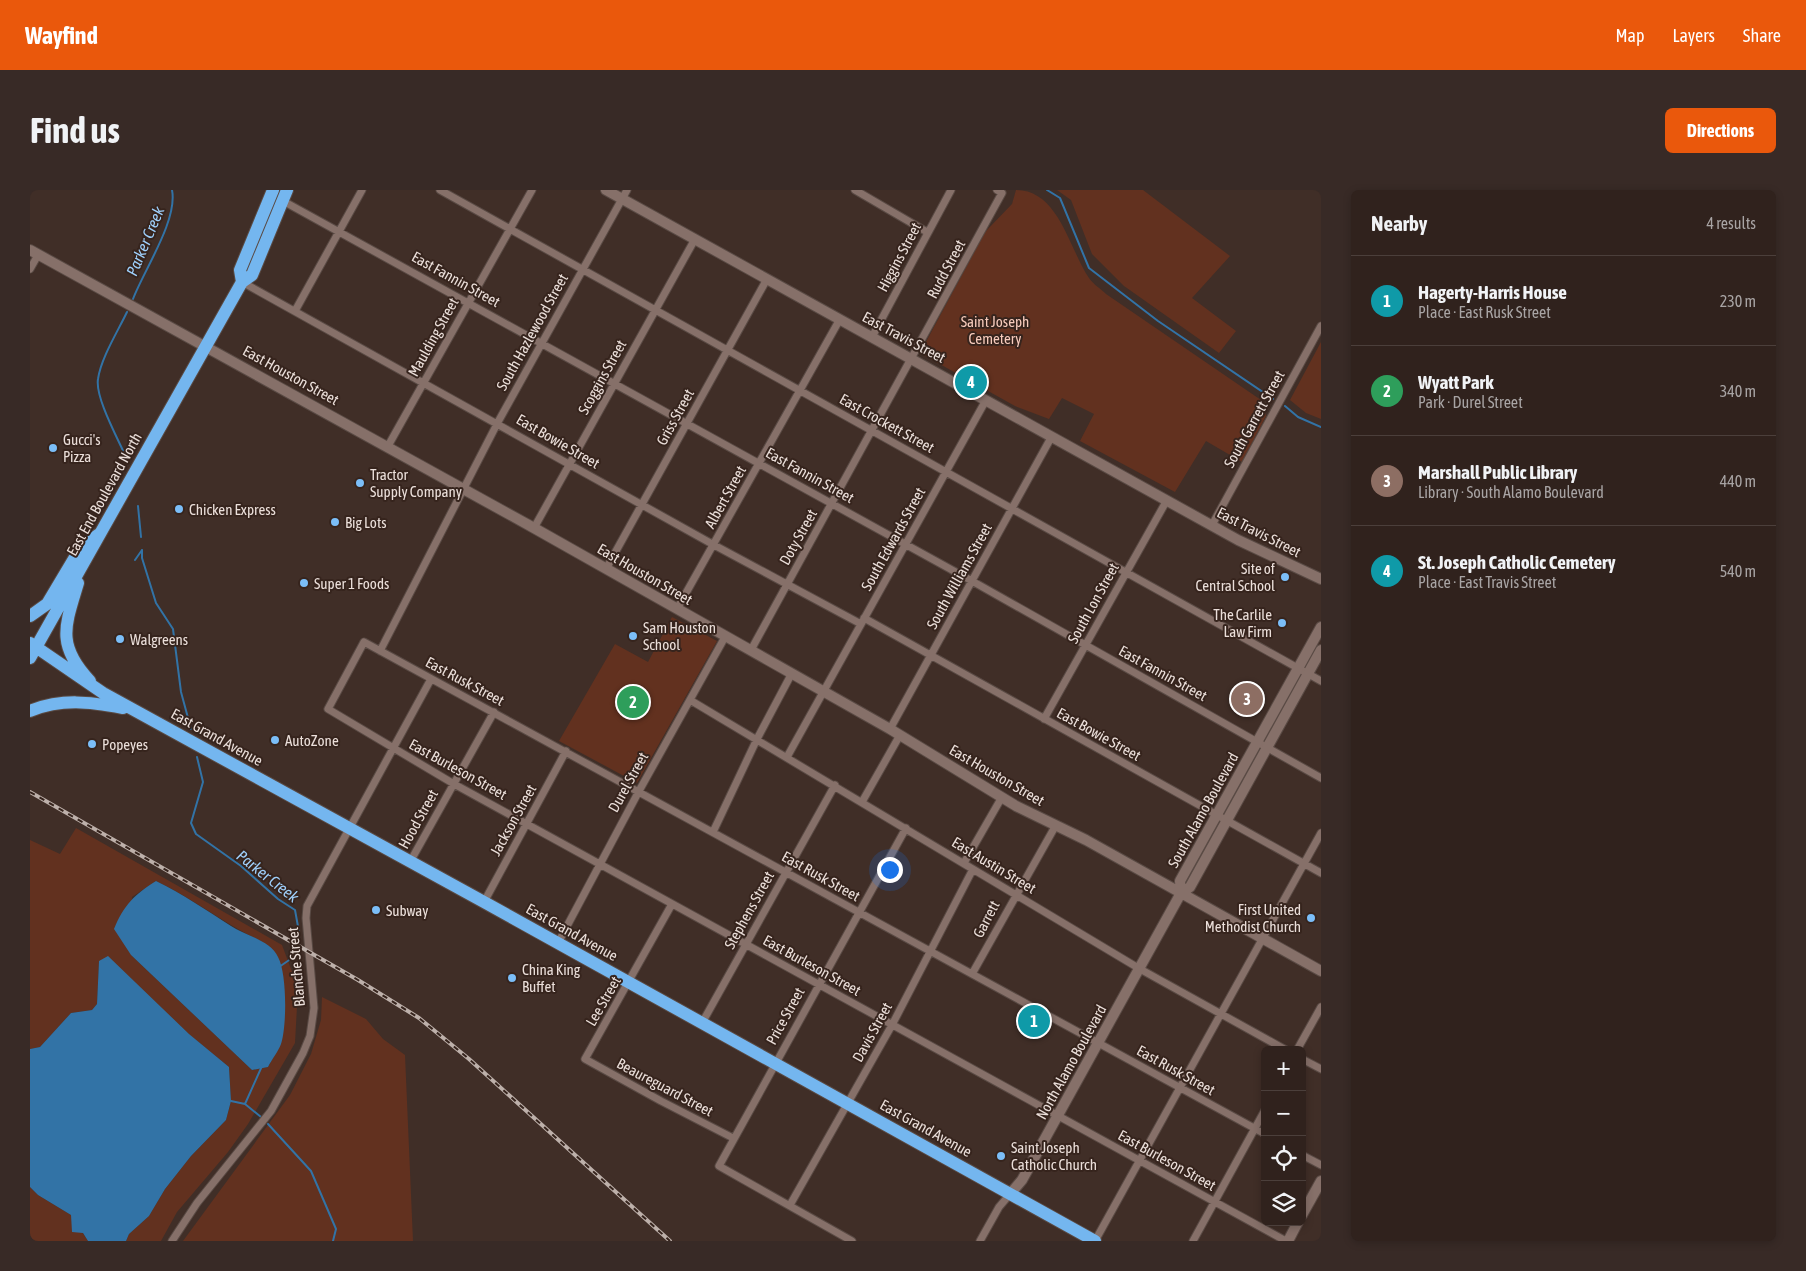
<!DOCTYPE html>
<meta charset="utf-8">
<style>
:root{--surface:#30221d;--page:#382a26;--text:#f1f3f6;--muted:#a8a4a4;--line:#4b3f3b;--accent:#ea580c}
body{margin:0;font-family:"Asap Condensed",sans-serif;background:var(--page);color:var(--text)}
.controls{position:absolute;right:15px;bottom:15px;display:grid;overflow:hidden;border-radius:8px;box-shadow:0 2px 8px #0003}
.controls button{width:45px;height:45px;display:grid;place-items:center;padding:0;border:0;border-bottom:1px solid var(--line);background:var(--surface);color:var(--text);font:25px sans-serif}
.you{position:absolute;left:859px;top:679px;width:18px;height:18px;margin:-12px;border:4px solid #fff;border-radius:50%;background:#1a73e8;box-shadow:0 0 0 8px #1a73e833}
.badge{display:grid;place-items:center;width:32px;height:32px;border-radius:50%;background:var(--accent);color:#fff;font-size:16px;font-weight:700}
.pin{position:absolute;translate:-50% -50%;border:2px solid #fff;box-shadow:0 1px 5px #0006}
.list{margin:0;padding:0;list-style:none}
h2{display:flex;justify-content:space-between;align-items:center;height:65px;margin:0;padding:0 20px;font-size:21px}
h2 small{font-size:16px;font-weight:400;color:var(--muted)}
.list li{display:grid;grid-template-columns:32px 1fr auto;gap:15px;align-items:center;box-sizing:border-box;height:90px;padding:0 20px;border-top:1px solid var(--line)}
.list b{display:block;font-size:19px;white-space:nowrap}
.list p{margin:0;font-size:16px;white-space:nowrap;color:var(--muted)}
.list em{font-size:16px;font-style:normal;color:var(--muted)}
.icon{flex:none;width:28px;height:28px;fill:none;stroke:currentColor;stroke-width:2;stroke-linecap:round;stroke-linejoin:round}
.map{position:relative;flex:none;width:1291px;height:1051px;overflow:hidden;border-radius:8px}
header{display:flex;align-items:center;gap:30px;box-sizing:border-box;height:70px;padding:0 25px;background:var(--accent);color:#fff}
header strong{font-size:24px}
nav{display:flex;gap:28px;margin-inline-start:auto;font-size:18px}
.intro{display:flex;align-items:center;justify-content:space-between;box-sizing:border-box;height:120px;padding:0 30px}
h1{margin:0;font-size:35px}
.button{padding:12px 22px;border-radius:8px;background:var(--accent);color:#fff;font-size:18px;font-weight:700}
main{display:flex;gap:30px;padding:0 30px}
aside{flex:1;background:var(--surface);border-radius:8px;box-shadow:0 2px 8px #0003}
.map>svg:first-child{display:block}
.green{fill:#62311f;fill-rule:evenodd}
.water{fill:#3273a6}
.lines{fill:none;stroke-linecap:round;stroke-linejoin:round}
.stream{stroke:#3273a6;stroke-width:2}
.street-casing{stroke:#594a44;stroke-width:9}
.secondary-casing{stroke:#594a44;stroke-width:12}
.highway-casing{stroke:#594a44;stroke-width:14}
.street{stroke:#867069;stroke-width:7}
.secondary{stroke:#867069;stroke-width:10}
.highway{stroke:#74b6ef;stroke-width:12}
.rail-casing{stroke:#bdb0aa;stroke-width:4}
.rail{stroke:#36241d;stroke-width:2;stroke-dasharray:5.5;stroke-linecap:butt}
.poi-dot{fill:#7bbef8;stroke:#36241d;stroke-width:2}
.labels{text-anchor:middle;dominant-baseline:central;stroke-width:4;stroke-linejoin:round;paint-order:stroke}
.street-label{font-size:15px;fill:#ebdfda;stroke:#36241d}
.park-label{font-size:15px;fill:#f7cbbc;stroke:#36241d}
.poi-label{font-size:15px;fill:#ebdfda;stroke:#36241d;text-anchor:start}
.water-label{font-size:16px;font-style:italic;fill:#9fd0fc;stroke:#36241d}
</style>
<header>
<strong>Wayfind</strong>
<nav><a>Map</a><a>Layers</a><a>Share</a></nav>
</header>
<div class="intro"><h1>Find us</h1><a class="button">Directions</a></div>
<main>
<div class="map">
<svg width="1291" height="1051" viewBox="0 0 1291 1051">
<rect width="100%" height="100%" fill="#402e27"/>
<path class="green" d="M986,0C1029,0 1039,59 1059,88C1063,94 1071,99 1076,104L1231,210L1236,226L1212,272L1176,251L1145,302L1050,251L1064,224L1032,208L1019,229L985,216L890,163L955,42L982,14Z
M1027,0H1113L1200,66L1162,108L1206,141L1189,163L1094,96L1062,64L1041,10Z
M1291,152V229L1276,223L1260,210Z
M642,427L687,451L607,593L529,551L585,454L618,472Z
M46,638L252,755L268,798L265,853L218,934L198,962L147,1022L131,1051H96L99,1044L119,1026L135,999L161,966L196,930L201,911L199,877L69,771L67,814L62,820L41,823L10,857L0,859V650L30,664ZM126,691C163,708 194,734 231,751L251,853L238,877L222,880L101,765L102,707Z
M292,807L336,829L353,849L375,865L383,1051H153L260,905L281,864L291,830Z
M0,997L8,1005L41,1025L58,1051H0Z"/>
<path class="water" d="M126,691C153,704 176,720 201,736C215,745 241,751 248,767C257,783 257,836 251,854C248,862 242,869 238,877L222,880L101,765L84,739C94,715 104,705 126,691Z
M78,766L159,844L199,877L201,911L196,930L161,966L135,999L119,1026L99,1044L96,1051H58L53,1043L42,1042L41,1025L8,1005L0,997V859L10,857L41,823L62,820L67,814L69,771Z"/>
<g class="lines">
<path class="stream" d="M1017,0L1030,8L1059,78L1128,131L1243,209
M103,109C114,80 148,30 142,0
M1255,216L1268,227L1291,237
M95,265C87,247 65,207 68,189C71,168 88,141 97,122
M108,316L111,347
M112,360V368L126,413L143,439L151,502L161,539
M105,370L112,360
M167,567L173,592L161,633L166,644L211,676L248,709L265,720L269,742L268,764L249,777
M201,911L215,914
M231,927L215,914L232,876
M238,934L281,981L306,1039L303,1051"/>
<g class="street-casing">
<path id="street" d="M410,0L1291,491
M825,0L897,42
M253,11L942,391L1291,588
M0,79L8,65
M212,92L684,355L831,434
M265,121L332,0
M842,147L921,0
M358,256L502,0
M1182,335L1291,136
M504,338L665,49
M576,379L737,89
M647,419L810,129
M834,428L1291,683
M721,460L972,3L967,0
M350,461L468,232L597,0
M660,510L1110,779L1256,860
M1014,529L1137,310
M860,539L1022,246
M757,567L956,210
M832,612L870,545
M683,642L727,549L762,483
M380,672L464,522
M934,673L972,607
M454,712L536,561
M642,714L555,869L631,911L703,948
M528,753L609,601L695,447
M942,784L1026,635
M672,833L805,595
M1267,860L1291,817
M1272,869L1291,879
M1235,944L334,452L298,519L424,594L1256,1051
M1272,965L1291,975
M760,1015L862,835L943,679
M142,1051L167,1013L241,921L273,863L280,846L284,818L276,728L277,716L401,489
M822,1051L689,976L876,638
M950,1051L969,1017L981,1003
M1065,1051L1291,643
M1163,1051L1235,920"/>
</g>
<g class="secondary-casing">
<path id="secondary" d="M576,0L1208,350L1291,389
M0,60L504,338L860,539L986,616L1056,650L1291,781
M1151,703L1150,691L1291,437
M981,1003L992,990L1151,703L1160,697L1291,460
M1272,1025L1291,991
M1258,1051L1268,1032"/>
</g>
<g class="highway-casing">
<path id="highway" d="M212,92L210,80L243,0
M48,393C35,436 26,455 60,491
M0,426L17,414L51,357L69,344
M0,453L73,503L454,712L1065,1051
M0,468L212,92L222,85L257,0
M0,521C32,508 60,512 93,518"/>
</g>
<use href="#street" class="street"/>
<use href="#secondary" class="secondary"/>
<use href="#highway" class="highway"/>
<g class="rail-casing">
<path id="rail" d="M0,602L328,790L389,828L439,869L640,1051"/>
</g>
<use href="#rail" class="rail"/>
</g>
<g class="poi-dot">
<circle cx="23" cy="258" r="5"/>
<circle cx="330" cy="293" r="5"/>
<circle cx="149" cy="319" r="5"/>
<circle cx="305" cy="332" r="5"/>
<circle cx="1255" cy="387" r="5"/>
<circle cx="274" cy="393" r="5"/>
<circle cx="1252" cy="433" r="5"/>
<circle cx="603" cy="446" r="5"/>
<circle cx="90" cy="449" r="5"/>
<circle cx="245" cy="550" r="5"/>
<circle cx="62" cy="554" r="5"/>
<circle cx="346" cy="720" r="5"/>
<circle cx="1281" cy="728" r="5"/>
<circle cx="482" cy="788" r="5"/>
<circle cx="971" cy="966" r="5"/>
</g>
<g class="labels">
<g class="street-label">
<text transform="translate(869 67) rotate(-62)">Higgins Street</text>
<text transform="translate(916 79) rotate(-62)">Rudd Street</text>
<text transform="translate(426 89) rotate(29)">East Fannin Street</text>
<text transform="translate(502 142) rotate(-61)">South Hazlewood Street</text>
<text transform="translate(403 147) rotate(-61)">Maulding Street</text>
<text transform="translate(874 147) rotate(28)">East Travis Street</text>
<text transform="translate(261 185) rotate(29)">East Houston Street</text>
<text transform="translate(572 187) rotate(-61)">Scoggins Street</text>
<text transform="translate(645 227) rotate(-61)">Griss Street</text>
<text transform="translate(1224 229) rotate(-61)">South Garrett Street</text>
<text transform="translate(857 233) rotate(29)">East Crockett Street</text>
<text transform="translate(528 251) rotate(30)">East Bowie Street</text>
<text transform="translate(780 285) rotate(29)">East Fannin Street</text>
<text transform="translate(74 304) rotate(-61)">East End Boulevard North</text>
<text transform="translate(695 307) rotate(-61)">Albert Street</text>
<text transform="translate(1229 342) rotate(27)">East Travis Street</text>
<text transform="translate(768 347) rotate(-61)">Doty Street</text>
<text transform="translate(863 349) rotate(-61)">South Edwards Street</text>
<text transform="translate(615 384) rotate(30)">East Houston Street</text>
<text transform="translate(929 386) rotate(-61)">South Williams Street</text>
<text transform="translate(1063 413) rotate(-61)">South Lon Street</text>
<text transform="translate(1133 483) rotate(29)">East Fannin Street</text>
<text transform="translate(435 491) rotate(28)">East Rusk Street</text>
<text transform="translate(1069 544) rotate(29)">East Bowie Street</text>
<text transform="translate(187 547) rotate(29)">East Grand Avenue</text>
<text transform="translate(428 579) rotate(29)">East Burleson Street</text>
<text transform="translate(967 585) rotate(30)">East Houston Street</text>
<text transform="translate(598 592) rotate(-61)">Durel Street</text>
<text transform="translate(1173 620) rotate(-61)">South Alamo Boulevard</text>
<text transform="translate(388 629) rotate(-61)">Hood Street</text>
<text transform="translate(483 630) rotate(-61)">Jackson Street</text>
<text transform="translate(964 675) rotate(31)">East Austin Street</text>
<text transform="translate(791 686) rotate(29)">East Rusk Street</text>
<text transform="translate(719 720) rotate(-61)">Stephens Street</text>
<text transform="translate(956 729) rotate(-62)">Garrett</text>
<text transform="translate(542 742) rotate(29)">East Grand Avenue</text>
<text transform="translate(782 775) rotate(29)">East Burleson Street</text>
<text transform="translate(266 777) rotate(-95)">Blanche Street</text>
<text transform="translate(573 811) rotate(-60)">Lee Street</text>
<text transform="translate(755 826) rotate(-61)">Price Street</text>
<text transform="translate(842 842) rotate(-61)">Davis Street</text>
<text transform="translate(1041 872) rotate(-61)">North Alamo Boulevard</text>
<text transform="translate(1146 880) rotate(29)">East Rusk Street</text>
<text transform="translate(635 897) rotate(28)">Beaureguard Street</text>
<text transform="translate(896 938) rotate(29)">East Grand Avenue</text>
<text transform="translate(1137 970) rotate(29)">East Burleson Street</text>
</g>
<g class="park-label">
<text x="965" y="131">Saint Joseph<tspan x="965" dy="17">Cemetery</tspan></text>
</g>
<g class="poi-label">
<text x="33" y="249">Gucci's<tspan x="33" dy="17">Pizza</tspan></text>
<text x="340" y="284">Tractor<tspan x="340" dy="17">Supply Company</tspan></text>
<text x="159" y="319">Chicken Express</text>
<text x="315" y="332">Big Lots</text>
<text x="1245" y="378" text-anchor="end">Site of<tspan x="1245" dy="17">Central School</tspan></text>
<text x="284" y="393">Super 1 Foods</text>
<text x="1242" y="424" text-anchor="end">The Carlile<tspan x="1242" dy="17">Law Firm</tspan></text>
<text x="613" y="437">Sam Houston<tspan x="613" dy="17">School</tspan></text>
<text x="100" y="449">Walgreens</text>
<text x="255" y="550">AutoZone</text>
<text x="72" y="554">Popeyes</text>
<text x="1271" y="719" text-anchor="end">First United<tspan x="1271" dy="17">Methodist Church</tspan></text>
<text x="356" y="720">Subway</text>
<text x="492" y="779">China King<tspan x="492" dy="17">Buffet</tspan></text>
<text x="981" y="957">Saint Joseph<tspan x="981" dy="17">Catholic Church</tspan></text>
</g>
<g class="water-label">
<text transform="translate(115 51) rotate(-67)">Parker Creek</text>
<text transform="translate(238 686) rotate(38)">Parker Creek</text>
</g>
</g>
</svg>
<div class="controls">
<button>+</button>
<button>−</button>
<button><svg class="icon" aria-label="locate" viewBox="0 0 24 24"><circle cx="12" cy="12" r="6"/><path d="M12 2v4M12 18v4M2 12h4M18 12h4"/></svg></button>
<button><svg class="icon" aria-label="layers" viewBox="0 0 24 24"><path d="M12 4l9 5-9 5-9-5zM3 14l9 5 9-5"/></svg></button>
</div>
<div class="you"></div>
<div class="pin badge" style="left:1004px;top:831px;background:#0f9aa8">1</div>
<div class="pin badge" style="left:603px;top:512px;background:#2e9e5b">2</div>
<div class="pin badge" style="left:1217px;top:509px;background:#8d6e63">3</div>
<div class="pin badge" style="left:941px;top:192px;background:#0f9aa8">4</div>
</div>
<aside>
<h2>Nearby<small>4 results</small></h2>
<ul class="list">
<li><span class="badge" style="background:#0f9aa8">1</span><div><b>Hagerty-Harris House</b><p>Place · East Rusk Street</p></div><em>230 m</em></li>
<li><span class="badge" style="background:#2e9e5b">2</span><div><b>Wyatt Park</b><p>Park · Durel Street</p></div><em>340 m</em></li>
<li><span class="badge" style="background:#8d6e63">3</span><div><b>Marshall Public Library</b><p>Library · South Alamo Boulevard</p></div><em>440 m</em></li>
<li><span class="badge" style="background:#0f9aa8">4</span><div><b>St. Joseph Catholic Cemetery</b><p>Place · East Travis Street</p></div><em>540 m</em></li>
</ul>
</aside>
</main>
